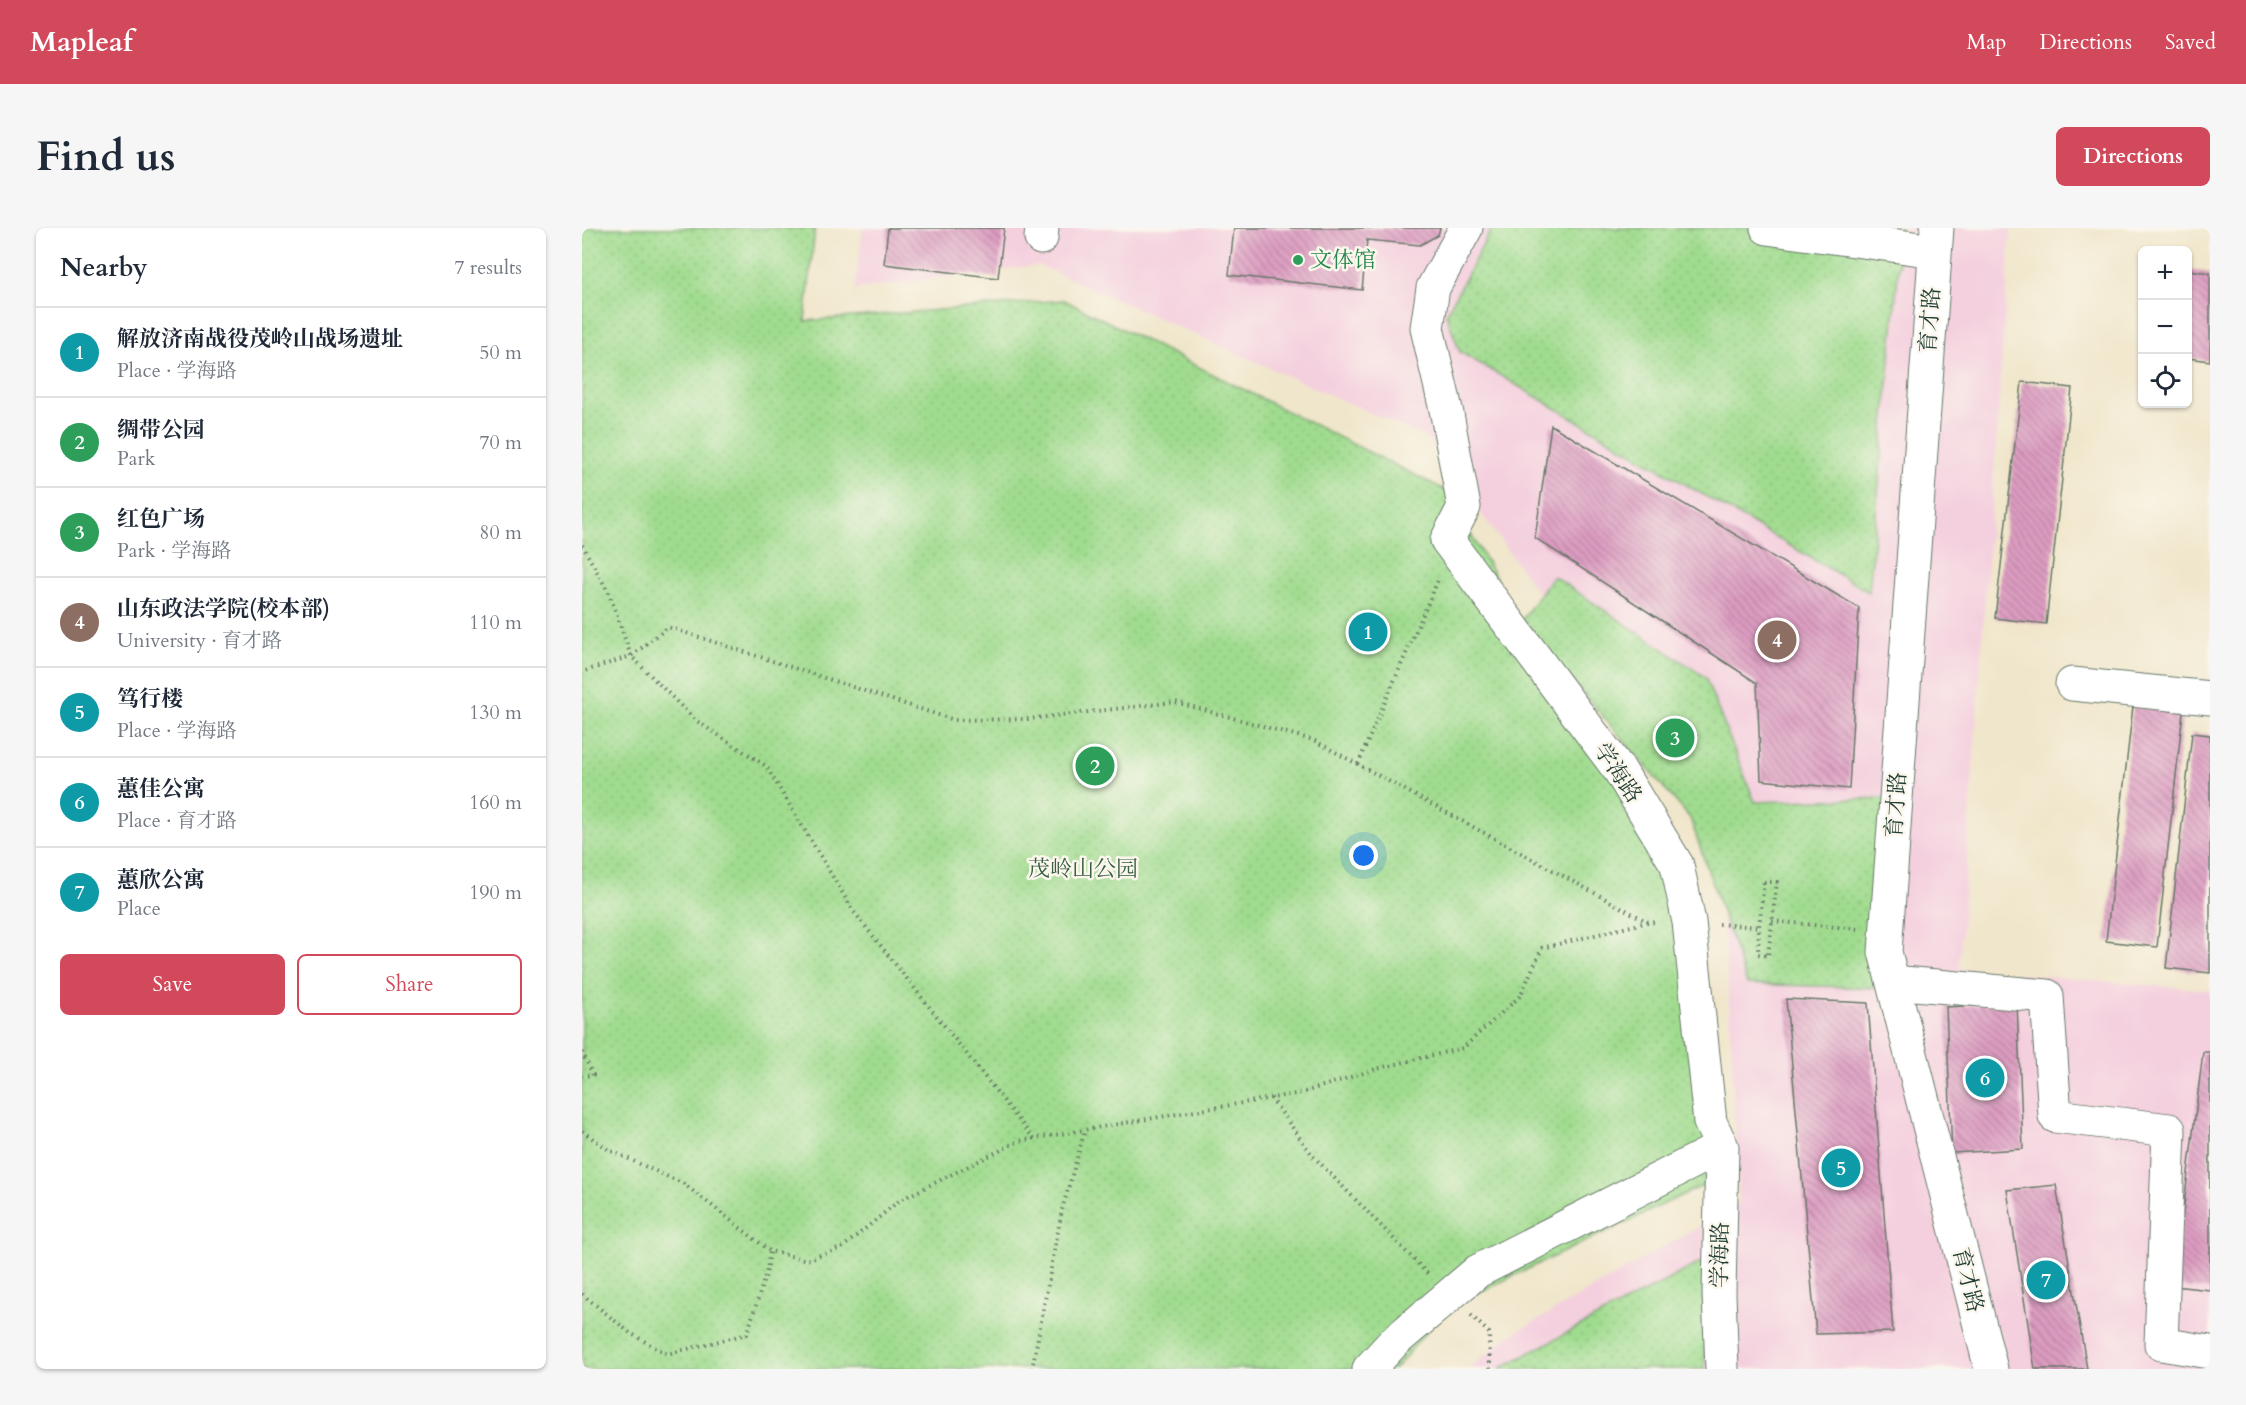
<!DOCTYPE html>
<meta charset="utf-8">
<style>
:root{--surface:#fff;--page:#f6f6f7;--text:#1f2937;--muted:#747a83;--line:#e0e1e3;--accent:#d1495b}
body{margin:0;font-family:Cardo,"Noto Serif SC",serif;background:var(--page);color:var(--text)}
.controls{position:absolute;right:18px;top:18px;display:grid;overflow:hidden;border-radius:9px;box-shadow:0 2px 4px #0004}
.controls button{width:54px;height:54px;display:grid;place-items:center;padding:0;border:0;border-bottom:2px solid var(--line);background:var(--surface);color:var(--text);font:30px sans-serif}
.you{position:absolute;left:782px;top:628px;width:21px;height:21px;margin:-15px;border:4px solid #fff;border-radius:50%;background:#1a73e8;box-shadow:0 0 0 9px #1a73e833}
.badge{display:grid;place-items:center;width:39px;height:39px;border-radius:50%;background:var(--accent);color:#fff;font-size:20px;font-weight:700}
.pin{position:absolute;translate:-50% -50%;border:3px solid #fff;box-shadow:0 2px 6px #0006}
.list{margin:0;padding:0;list-style:none}
h2{display:flex;justify-content:space-between;align-items:center;height:78px;margin:0;padding:0 24px;font-size:26px}
h2 small{font-size:20px;font-weight:400;color:var(--muted)}
.list li{display:grid;grid-template-columns:39px 1fr auto;gap:18px;align-items:center;box-sizing:border-box;height:90px;padding:0 24px;border-top:2px solid var(--line)}
.list b{display:block;font-size:22px;white-space:nowrap}
.list p{margin:0;font-size:20px;white-space:nowrap;color:var(--muted)}
.list em{font-size:20px;font-style:normal;color:var(--muted)}
.actions{display:flex;gap:12px;padding:18px 24px}
.actions a{flex:1;padding:14px 0;border:2px solid var(--accent);border-radius:9px;text-align:center;font-size:21px;color:var(--accent)}
.actions .main{background:var(--accent);color:#fff}
.icon{flex:none;width:33px;height:33px;fill:none;stroke:currentColor;stroke-width:2;stroke-linecap:round;stroke-linejoin:round}
.map{position:relative;flex:none;width:1628px;height:1141px;overflow:hidden;border-radius:9px}
header{display:flex;align-items:center;gap:36px;box-sizing:border-box;height:84px;padding:0 30px;background:var(--accent);color:#fff}
header strong{font-size:28px}
nav{display:flex;gap:33px;margin-inline-start:auto;font-size:21px}
.intro{display:flex;align-items:center;justify-content:space-between;box-sizing:border-box;height:144px;padding:0 36px}
h1{margin:0;font-size:42px}
.button{padding:15px 27px;border-radius:9px;background:var(--accent);color:#fff;font-size:21px;font-weight:700}
main{display:flex;gap:36px;padding:0 36px}
aside{flex:1;background:var(--surface);border-radius:9px;box-shadow:0 2px 4px #0004}
.map>svg:first-child{display:block}
.built{fill:#f4cfde}
.park{fill:url(#park-dots);stroke:#608c62;stroke-width:1.5}
.building{fill:url(#building-back-hatch)}
.lines{fill:none;stroke-linecap:round;stroke-linejoin:round}
.minor-casing{stroke:#687869;stroke-width:35}
.path{stroke:#687869;stroke-width:4;stroke-dasharray:1.5 4.5;stroke-linecap:butt}
.minor{stroke:#fff;stroke-width:33}
.leisure-dot{fill:#2e9e5b;stroke:#fbf7ec;stroke-width:2}
.labels{text-anchor:middle;dominant-baseline:central;stroke-width:5;stroke-linejoin:round;paint-order:stroke}
.leisure-label{font-size:22px;fill:#27864d;stroke:#fbf7ec;text-anchor:start}
.street-label{font-size:22px;fill:#1f3d34;stroke:#fbf7ec}
.park-label{font-size:22px;fill:#395d46;stroke:#fbf7ec}
</style>
<header>
<strong>Mapleaf</strong>
<nav><a>Map</a><a>Directions</a><a>Saved</a></nav>
</header>
<div class="intro"><h1>Find us</h1><a class="button">Directions</a></div>
<main>
<aside>
<h2>Nearby<small>7 results</small></h2>
<ul class="list">
<li><span class="badge" style="background:#0f9aa8">1</span><div><b>解放济南战役茂岭山战场遗址</b><p>Place · 学海路</p></div><em>50 m</em></li>
<li><span class="badge" style="background:#2e9e5b">2</span><div><b>绸带公园</b><p>Park</p></div><em>70 m</em></li>
<li><span class="badge" style="background:#2e9e5b">3</span><div><b>红色广场</b><p>Park · 学海路</p></div><em>80 m</em></li>
<li><span class="badge" style="background:#8d6e63">4</span><div><b>山东政法学院(校本部)</b><p>University · 育才路</p></div><em>110 m</em></li>
<li><span class="badge" style="background:#0f9aa8">5</span><div><b>笃行楼</b><p>Place · 学海路</p></div><em>130 m</em></li>
<li><span class="badge" style="background:#0f9aa8">6</span><div><b>蕙佳公寓</b><p>Place · 育才路</p></div><em>160 m</em></li>
<li><span class="badge" style="background:#0f9aa8">7</span><div><b>蕙欣公寓</b><p>Place</p></div><em>190 m</em></li>
</ul>
<div class="actions"><a class="main">Save</a><a>Share</a></div>
</aside>
<div class="map">
<svg width="1628" height="1141" viewBox="0 0 1628 1141">
<defs>
<pattern id="park-dots" width="8" height="8" patternUnits="userSpaceOnUse" patternTransform="scale(1.5)"><rect width="8" height="8" fill="#a0dc8f"/><path d="M2 2h.1M6 6h.1" fill="none" stroke="#89be7c" stroke-width="1.8" stroke-linecap="round"/></pattern>
<pattern id="building-back-hatch" width="6" height="6" patternUnits="userSpaceOnUse" patternTransform="scale(1.5)"><rect width="6" height="6" fill="#dd9cc1"/><path d="M-1 5l2 2M0 0l6 6M5-1l2 2" fill="none" stroke="#b3809e"/></pattern>
</defs>
<rect width="100%" height="100%" fill="#fbf7ec"/>
<filter id="ink" filterUnits="userSpaceOnUse"><feTurbulence type="fractalNoise" baseFrequency=".0167" numOctaves="2"/><feDisplacementMap in="SourceGraphic" scale="12" xChannelSelector="R" yChannelSelector="G"/><feConvolveMatrix kernelMatrix="1 2 1 2 8 2 1 2 1" color-interpolation-filters="sRGB"/></filter>
<filter id="wash" filterUnits="userSpaceOnUse"><feTurbulence type="fractalNoise" baseFrequency=".008" numOctaves="4" result="noise"/><feDisplacementMap in="SourceGraphic" scale="24" xChannelSelector="R" yChannelSelector="G"/><feGaussianBlur stdDeviation="1.35" result="paint"/><feColorMatrix in="noise" values="0 0 0 0 0 0 0 0 0 0 0 0 0 0 0 0 0 1.4 0 .05"/><feComposite in="paint" operator="in"/></filter>
<g filter="url(#wash)">
<rect width="100%" height="100%" fill="#f0e6cb"/>
<path class="built" d="M281,0H1429L1377,741L1628,762V1141H886L926,1109L1157,976L1146,757L1134,613L845,210L457,37L273,61Z"/>
<path class="park" d="M0,0H233L223,93L482,72L863,262L939,393L971,348L1123,449L1173,574L1306,570L1301,760L1165,756L1108,590L943,397L1110,683L1147,945L864,1080L813,1141H0Z
M910,0H1320L1287,364L878,124L864,86Z
M1121,1033L1123,1141H917Z"/>
<g id="blocks">
<path class="building" d="M306,0H422L416,50L302,36Z
M652,0H858L856,7L838,17L785,12L780,62L647,47Z
M1606,42L1628,45V133L1606,130Z
M1440,154L1490,160L1464,396L1413,390Z
M969,197L1277,380L1267,561L1179,552L1175,455L953,310Z
M1551,478L1601,484L1575,719L1524,713Z
M1610,505L1628,507V745L1584,740Z
M1204,771L1286,775L1311,1104L1234,1106Z
M1435,775L1441,921L1370,925L1364,779Z
M1621,824H1628V1062L1592,1058Z
M1474,957L1505,1141H1453L1425,962Z"/>
</g>
</g>
<g filter="url(#ink)">
<use href="#blocks" fill-opacity="0" stroke="#687869" stroke-width="1.5"/>
<g class="lines">
<g class="minor-casing">
<path id="minor" d="M884,0L851,60L845,100L865,186L882,279L865,312L1038,543L1095,637L1107,694L1128,894L1140,919L1137,1066L1140,1141
M1185,0L1353,23
M1355,0L1303,724L1409,1141
M459,10L460,0
M1490,456L1628,470
M1311,754L1465,768L1473,888L1587,902L1579,1116L1628,1124
M787,1141L811,1115L896,1043L1140,919"/>
</g>
<path class="path" d="M0,317L27,365L49,428L0,444
M776,536L856,352
M1182,654H1195L1186,728L1176,726L1177,699Z
M1190,693L1276,701
M1137,696L1177,699
M0,824L11,847L0,848
M689,870L731,928L846,1046
M0,903L27,922L102,956L188,1023
M452,911L272,684L184,538L113,492L49,428L86,399L372,492L446,491L593,474L731,512L1066,694
M0,1066L48,1105L85,1126L165,1106L185,1042L188,1023L225,1032L261,1019L318,972L437,913L719,865L794,841L881,820L938,768L960,720L1066,694H1076
M889,1087L907,1105L908,1141
M450,1141L480,982L503,902"/>
<use href="#minor" class="minor"/>
</g>
</g>
<circle class="leisure-dot" cx="716" cy="32" r="6"/>
<g class="labels">
<g class="leisure-label">
<text x="728" y="32">文体馆</text>
</g>
<g class="street-label">
<text transform="translate(1348 92) rotate(-86)">育才路</text>
<text transform="translate(1036 545) rotate(56)">学海路</text>
<text transform="translate(1314 577) rotate(-86)">育才路</text>
<text transform="translate(1138 1027) rotate(-89)">学海路</text>
<text transform="translate(1386 1052) rotate(76)">育才路</text>
</g>
<g class="park-label">
<text x="501" y="641">茂岭山公园</text>
</g>
</g>
</svg>
<div class="controls">
<button>+</button>
<button>−</button>
<button><svg class="icon" aria-label="locate" viewBox="0 0 24 24"><circle cx="12" cy="12" r="6"/><path d="M12 2v4M12 18v4M2 12h4M18 12h4"/></svg></button>
</div>
<div class="you"></div>
<div class="pin badge" style="left:786px;top:404px;background:#0f9aa8">1</div>
<div class="pin badge" style="left:513px;top:538px;background:#2e9e5b">2</div>
<div class="pin badge" style="left:1093px;top:510px;background:#2e9e5b">3</div>
<div class="pin badge" style="left:1195px;top:412px;background:#8d6e63">4</div>
<div class="pin badge" style="left:1259px;top:940px;background:#0f9aa8">5</div>
<div class="pin badge" style="left:1403px;top:850px;background:#0f9aa8">6</div>
<div class="pin badge" style="left:1464px;top:1052px;background:#0f9aa8">7</div>
</div>
</main>
